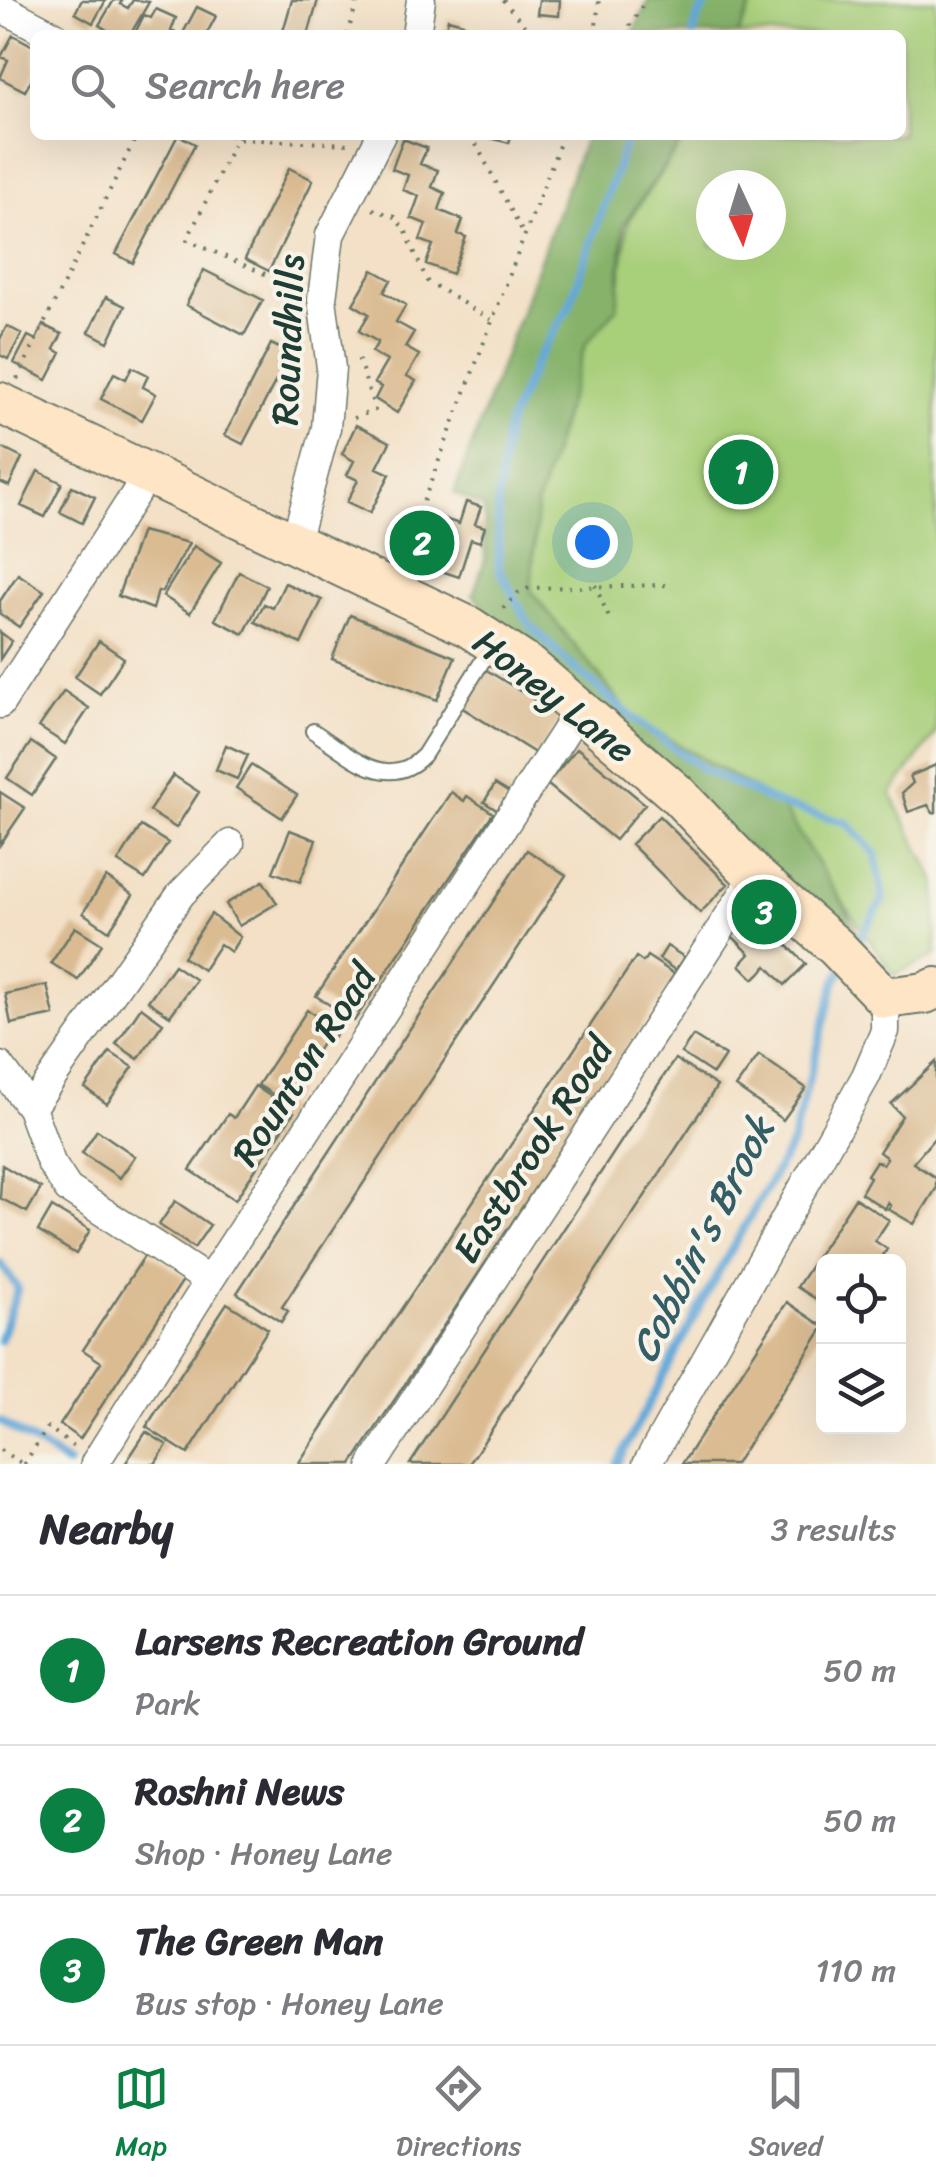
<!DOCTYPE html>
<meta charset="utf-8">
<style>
:root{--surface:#fff;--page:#f7f7f7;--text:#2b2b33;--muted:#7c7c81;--line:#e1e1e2;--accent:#0b8043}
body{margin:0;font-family:Sriracha,sans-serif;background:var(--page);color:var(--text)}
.controls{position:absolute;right:30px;bottom:30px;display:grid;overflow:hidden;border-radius:15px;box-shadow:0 10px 40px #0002}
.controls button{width:90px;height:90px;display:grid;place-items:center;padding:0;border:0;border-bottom:2px solid var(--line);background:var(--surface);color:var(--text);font:50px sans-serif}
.compass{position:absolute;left:696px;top:170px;width:90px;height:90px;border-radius:50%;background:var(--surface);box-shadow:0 10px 40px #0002;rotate:176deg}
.you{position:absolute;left:592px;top:542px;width:35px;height:35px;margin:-25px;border:8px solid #fff;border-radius:50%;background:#1a73e8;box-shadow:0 0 0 15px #1a73e833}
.badge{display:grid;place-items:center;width:65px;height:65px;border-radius:50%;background:var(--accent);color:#fff;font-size:32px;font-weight:700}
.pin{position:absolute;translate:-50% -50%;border:5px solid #fff;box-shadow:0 2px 10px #0006}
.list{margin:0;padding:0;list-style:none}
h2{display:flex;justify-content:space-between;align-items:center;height:130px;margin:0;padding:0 40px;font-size:42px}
h2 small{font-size:32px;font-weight:400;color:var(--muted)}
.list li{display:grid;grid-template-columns:65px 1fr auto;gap:30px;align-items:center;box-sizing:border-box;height:150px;padding:0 40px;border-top:2px solid var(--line)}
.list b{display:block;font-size:38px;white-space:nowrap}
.list p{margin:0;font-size:32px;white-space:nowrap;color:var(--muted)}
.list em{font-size:32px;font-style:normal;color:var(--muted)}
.icon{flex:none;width:55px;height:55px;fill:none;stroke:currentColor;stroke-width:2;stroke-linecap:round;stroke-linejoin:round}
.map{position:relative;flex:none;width:936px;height:1464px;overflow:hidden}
.search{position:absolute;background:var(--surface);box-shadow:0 10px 40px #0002;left:30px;right:30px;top:30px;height:110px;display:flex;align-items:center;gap:25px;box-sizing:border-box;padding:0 35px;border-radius:15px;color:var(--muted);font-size:38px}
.sheet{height:580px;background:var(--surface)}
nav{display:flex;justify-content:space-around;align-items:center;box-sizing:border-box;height:140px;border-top:2px solid var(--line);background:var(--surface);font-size:28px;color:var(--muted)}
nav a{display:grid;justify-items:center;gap:5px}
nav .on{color:var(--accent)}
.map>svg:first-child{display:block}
.green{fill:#a8cf7a;stroke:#648657;stroke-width:2.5;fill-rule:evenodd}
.forest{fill:#86b26a;stroke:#52784f;stroke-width:2.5}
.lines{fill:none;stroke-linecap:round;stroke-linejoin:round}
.stream{stroke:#64a8d9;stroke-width:8}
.building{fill:#dabb92}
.lane-casing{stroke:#697667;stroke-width:18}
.street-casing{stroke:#697667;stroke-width:31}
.secondary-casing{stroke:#697667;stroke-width:44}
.path{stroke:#697667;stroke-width:4;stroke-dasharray:2.5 8;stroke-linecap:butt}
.lane{stroke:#fff;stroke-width:14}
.street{stroke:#fff;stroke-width:28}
.secondary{stroke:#fee5c5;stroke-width:40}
.labels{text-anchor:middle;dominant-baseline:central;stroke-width:8;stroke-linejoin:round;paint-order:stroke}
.street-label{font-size:38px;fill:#1f3d34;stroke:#f7f3e8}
.water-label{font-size:40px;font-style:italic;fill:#345d66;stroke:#f7f3e8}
</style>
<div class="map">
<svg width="936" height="1464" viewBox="0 0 936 1464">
<rect width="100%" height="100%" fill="#f7f3e8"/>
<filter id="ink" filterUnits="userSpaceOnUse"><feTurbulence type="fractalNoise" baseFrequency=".01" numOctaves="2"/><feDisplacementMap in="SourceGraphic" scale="20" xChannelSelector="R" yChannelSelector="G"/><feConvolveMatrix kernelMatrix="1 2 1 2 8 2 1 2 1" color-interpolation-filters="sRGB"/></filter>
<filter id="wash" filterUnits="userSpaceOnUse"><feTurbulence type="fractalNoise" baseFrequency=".0048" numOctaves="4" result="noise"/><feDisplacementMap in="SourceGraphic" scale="40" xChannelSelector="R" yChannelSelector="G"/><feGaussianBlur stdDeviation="2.25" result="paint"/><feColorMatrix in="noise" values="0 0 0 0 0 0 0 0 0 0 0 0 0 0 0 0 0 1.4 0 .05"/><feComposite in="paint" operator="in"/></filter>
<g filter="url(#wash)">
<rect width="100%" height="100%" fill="#f3e0c6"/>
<path class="green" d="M754,0H936V733L891,794L936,882V955L894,975L821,871L781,805L632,717L531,591L537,505L585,345L617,308L628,221L687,135H901V35H738ZM711,185H771V245H711Z"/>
<path class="forest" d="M649,0H754L738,35H632Z
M586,135H686L624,224L617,308L585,345L537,505L531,591L632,717L781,805L842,902L869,956L492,620L473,594L485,560L484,507L454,493Z"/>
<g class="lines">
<path class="stream" d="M693,35L697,19L709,0
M628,135L569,307L536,361L506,430L498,499L499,568L528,623L565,660L632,717L704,770L781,805L847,823L876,854L883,900L853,950
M0,1263L18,1288L0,1341
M0,1421L68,1464
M617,1464L718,1273L792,1143L835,982L841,971"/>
</g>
<g id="blocks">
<path class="building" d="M82,0H106L93,23L75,13Z
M114,0H122L120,4L128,8L133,0L149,2L130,35H115L99,25Z
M292,0H318L308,35H282Z
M539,0H560L559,16L537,14Z
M197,7L216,16L206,35H182Z
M156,9L176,18L171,31L181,35H134L144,15L151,18Z
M448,19L463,23L460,35H444Z
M13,35L35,47V73L25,91L0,78L8,60L1,57Z
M178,135L195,144L133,263L116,254Z
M479,135H511L509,143Z
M403,139L427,148L420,164L438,170L432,187L445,193L439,210L463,220L458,234L466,237L452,274L426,264L433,245L420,240L426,224L411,218L419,196L403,190L408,175L392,169Z
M289,168L313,180L269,271L245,259Z
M204,270L263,300L244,335L186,305Z
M373,270L391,280L384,292L406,305L396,322L414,332L405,347L419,355L407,376L416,381L397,413L375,399L381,387L374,383L387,361L372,352L378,342L359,331L369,314L353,304Z
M106,297L125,306L108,342L89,332Z
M43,325L62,334L54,349L61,353L47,380L14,363L28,336L36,340Z
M7,326L22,334L8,359L0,355V339Z
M271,344L290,353L243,444L225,435Z
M132,367L148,375L143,387L156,394L142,420L101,399L114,373L126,379Z
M356,425L390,442L377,468L390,474L370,513L347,502L358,480L347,475L354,461L342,454Z
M0,447L22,458L9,486L0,482Z
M38,471L62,483L45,517L21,506Z
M72,486L95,497L82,523L60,512Z
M466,502L481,507L475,524L485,527L480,542L471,539L459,577L426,566L442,518L459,524Z
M141,531L189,543L162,592L158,591L153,609L118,596Z
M194,546L221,563L190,613L163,596Z
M239,572L267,586L244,634L215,620Z
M18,574L44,591L19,627L0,614V601Z
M285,583L322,600L301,644L255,622L264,604L273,608Z
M350,615L455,657L437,700L332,659Z
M0,632L12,641L0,659Z
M99,641L124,658L100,694L75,677Z
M485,669L562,717L538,755L461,707Z
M64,691L89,708L65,744L39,727Z
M31,742L56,759L32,795L7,778Z
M226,745L248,755L237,779L216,770Z
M577,748L645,804L615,840L547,784Z
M251,765L297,795L282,818L236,788Z
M936,765V812L933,813L928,805L908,812L902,793L913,783L910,776Z
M173,775L199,792L176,828L149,811Z
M495,784L511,794L500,812L484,802Z
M0,792L25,808L0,845Z
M451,792L464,801L467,796L493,813L354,1021L316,996Z
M659,816L728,884L700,913L631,844Z
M141,826L168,843L145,879L118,862Z
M290,830L316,840L300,882L273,872Z
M527,850L566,875L282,1307L288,1311L281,1322L237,1293Z
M106,877L133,895L109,931L83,913Z
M263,881L277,903L239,926L226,904Z
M755,913L806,964L785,985L767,966L754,979L740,965L750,954L732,936Z
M211,914L240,937L231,952L220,944L203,970L183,957Z
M75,927L102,944L78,980L51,963Z
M667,946L684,957L675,970L659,959Z
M647,956L676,975L352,1464H298L636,957L643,962Z
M174,965L196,980L170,1016L148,1001Z
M47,985L54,1015L11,1024L5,994Z
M141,1007L163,1023L138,1059L116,1044Z
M307,1010L338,1030L328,1045L323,1042L292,1090L296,1092L288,1104L258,1085Z
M693,1036L725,1056L713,1074L681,1053Z
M110,1052L133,1067L107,1104L85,1088Z
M759,1055L806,1088L783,1120L736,1087Z
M675,1059L717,1086L469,1464H410Z
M936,1062V1136L913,1163L936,1178V1189L914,1224L888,1209L891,1206L888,1203L885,1209L861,1193L870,1177L867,1175L876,1161L883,1164L887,1158L879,1152L902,1116L891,1104Z
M255,1086L294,1112L235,1200L190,1170L228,1114L234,1118Z
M97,1130L135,1156L120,1178L82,1153Z
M2,1165L41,1188L27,1212L0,1198Z
M855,1198L889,1220L875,1241L887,1249L879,1262L865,1257L863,1262H824V1304L797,1287Z
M175,1201L210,1225L194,1248L159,1225Z
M52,1207L90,1230L76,1254L38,1231Z
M147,1252L185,1277L80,1439L60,1425L101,1362L83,1350Z
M787,1302L824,1327L735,1464H682Z
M227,1303L268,1329L188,1454L146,1427Z
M146,1432L167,1445L155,1464H125Z"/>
</g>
</g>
<g filter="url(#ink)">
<use href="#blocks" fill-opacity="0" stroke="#697667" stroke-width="2.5"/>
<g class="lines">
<g class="lane-casing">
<path id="lane" d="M313,731C349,754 387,794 424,755L493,644"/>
</g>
<g class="street-casing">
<path id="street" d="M0,7L53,35
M416,35L421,0
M289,541L300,524L326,428L331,368L322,299L330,235L381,135
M0,704L148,474
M0,1066L31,1108L51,1163L68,1189L209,1281
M31,1108L181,894L230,844
M95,1463L209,1281L579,710
M373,1464L755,876
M647,1464L866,1076L885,1031V998"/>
</g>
<g class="secondary-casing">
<path id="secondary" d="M0,403L469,627L530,667L677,794L755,876L836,947L885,998L925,993L936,988"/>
</g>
<path class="path" d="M503,0L532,35
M347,35L358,0
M595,35L599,0
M624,35L646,0
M230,135L237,139L349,144
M238,135L187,240L299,289
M471,135L524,235
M373,209L395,217L406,232L427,281L491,320
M17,379L137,135
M354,418L375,410L357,354
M401,560L563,135
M595,585L610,620
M503,609L518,593L529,588L670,585
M0,1450L23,1464
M24,1464L48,1427L75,1448"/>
<use href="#lane" class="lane"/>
<use href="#street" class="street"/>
<use href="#secondary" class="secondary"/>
</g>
</g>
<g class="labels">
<g class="street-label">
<text transform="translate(288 340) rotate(-88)">Roundhills</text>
<text transform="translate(554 696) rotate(38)">Honey Lane</text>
<text transform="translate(304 1065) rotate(-57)">Rounton Road</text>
<text transform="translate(533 1150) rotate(-57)">Eastbrook Road</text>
</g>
<g class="water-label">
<text transform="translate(702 1239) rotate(-63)">Cobbin's Brook</text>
</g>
</g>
</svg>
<div class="controls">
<button><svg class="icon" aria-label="locate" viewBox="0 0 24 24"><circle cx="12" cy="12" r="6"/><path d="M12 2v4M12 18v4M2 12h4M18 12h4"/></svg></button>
<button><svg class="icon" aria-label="layers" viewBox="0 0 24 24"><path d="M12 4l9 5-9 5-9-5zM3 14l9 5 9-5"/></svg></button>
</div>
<svg class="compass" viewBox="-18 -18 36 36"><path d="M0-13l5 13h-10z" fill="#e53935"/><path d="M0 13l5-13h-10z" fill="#7c7c81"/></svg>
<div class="you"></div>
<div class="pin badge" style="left:741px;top:472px">1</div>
<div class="pin badge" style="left:422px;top:543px">2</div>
<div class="pin badge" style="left:764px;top:912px">3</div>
<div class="search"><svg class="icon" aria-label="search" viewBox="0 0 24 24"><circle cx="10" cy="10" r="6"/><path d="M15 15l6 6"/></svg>Search here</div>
</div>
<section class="sheet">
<h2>Nearby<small>3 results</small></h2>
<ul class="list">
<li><span class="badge">1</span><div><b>Larsens Recreation Ground</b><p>Park</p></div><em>50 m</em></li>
<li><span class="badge">2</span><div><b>Roshni News</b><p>Shop · Honey Lane</p></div><em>50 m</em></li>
<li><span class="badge">3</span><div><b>The Green Man</b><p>Bus stop · Honey Lane</p></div><em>110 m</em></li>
</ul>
</section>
<nav>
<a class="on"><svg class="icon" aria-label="map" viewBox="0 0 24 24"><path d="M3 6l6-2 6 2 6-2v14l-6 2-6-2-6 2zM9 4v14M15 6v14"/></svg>Map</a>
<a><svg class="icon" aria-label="directions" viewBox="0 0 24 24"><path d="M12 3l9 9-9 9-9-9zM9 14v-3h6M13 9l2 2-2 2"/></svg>Directions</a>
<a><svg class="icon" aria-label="saved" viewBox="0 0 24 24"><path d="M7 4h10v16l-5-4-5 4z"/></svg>Saved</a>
</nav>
